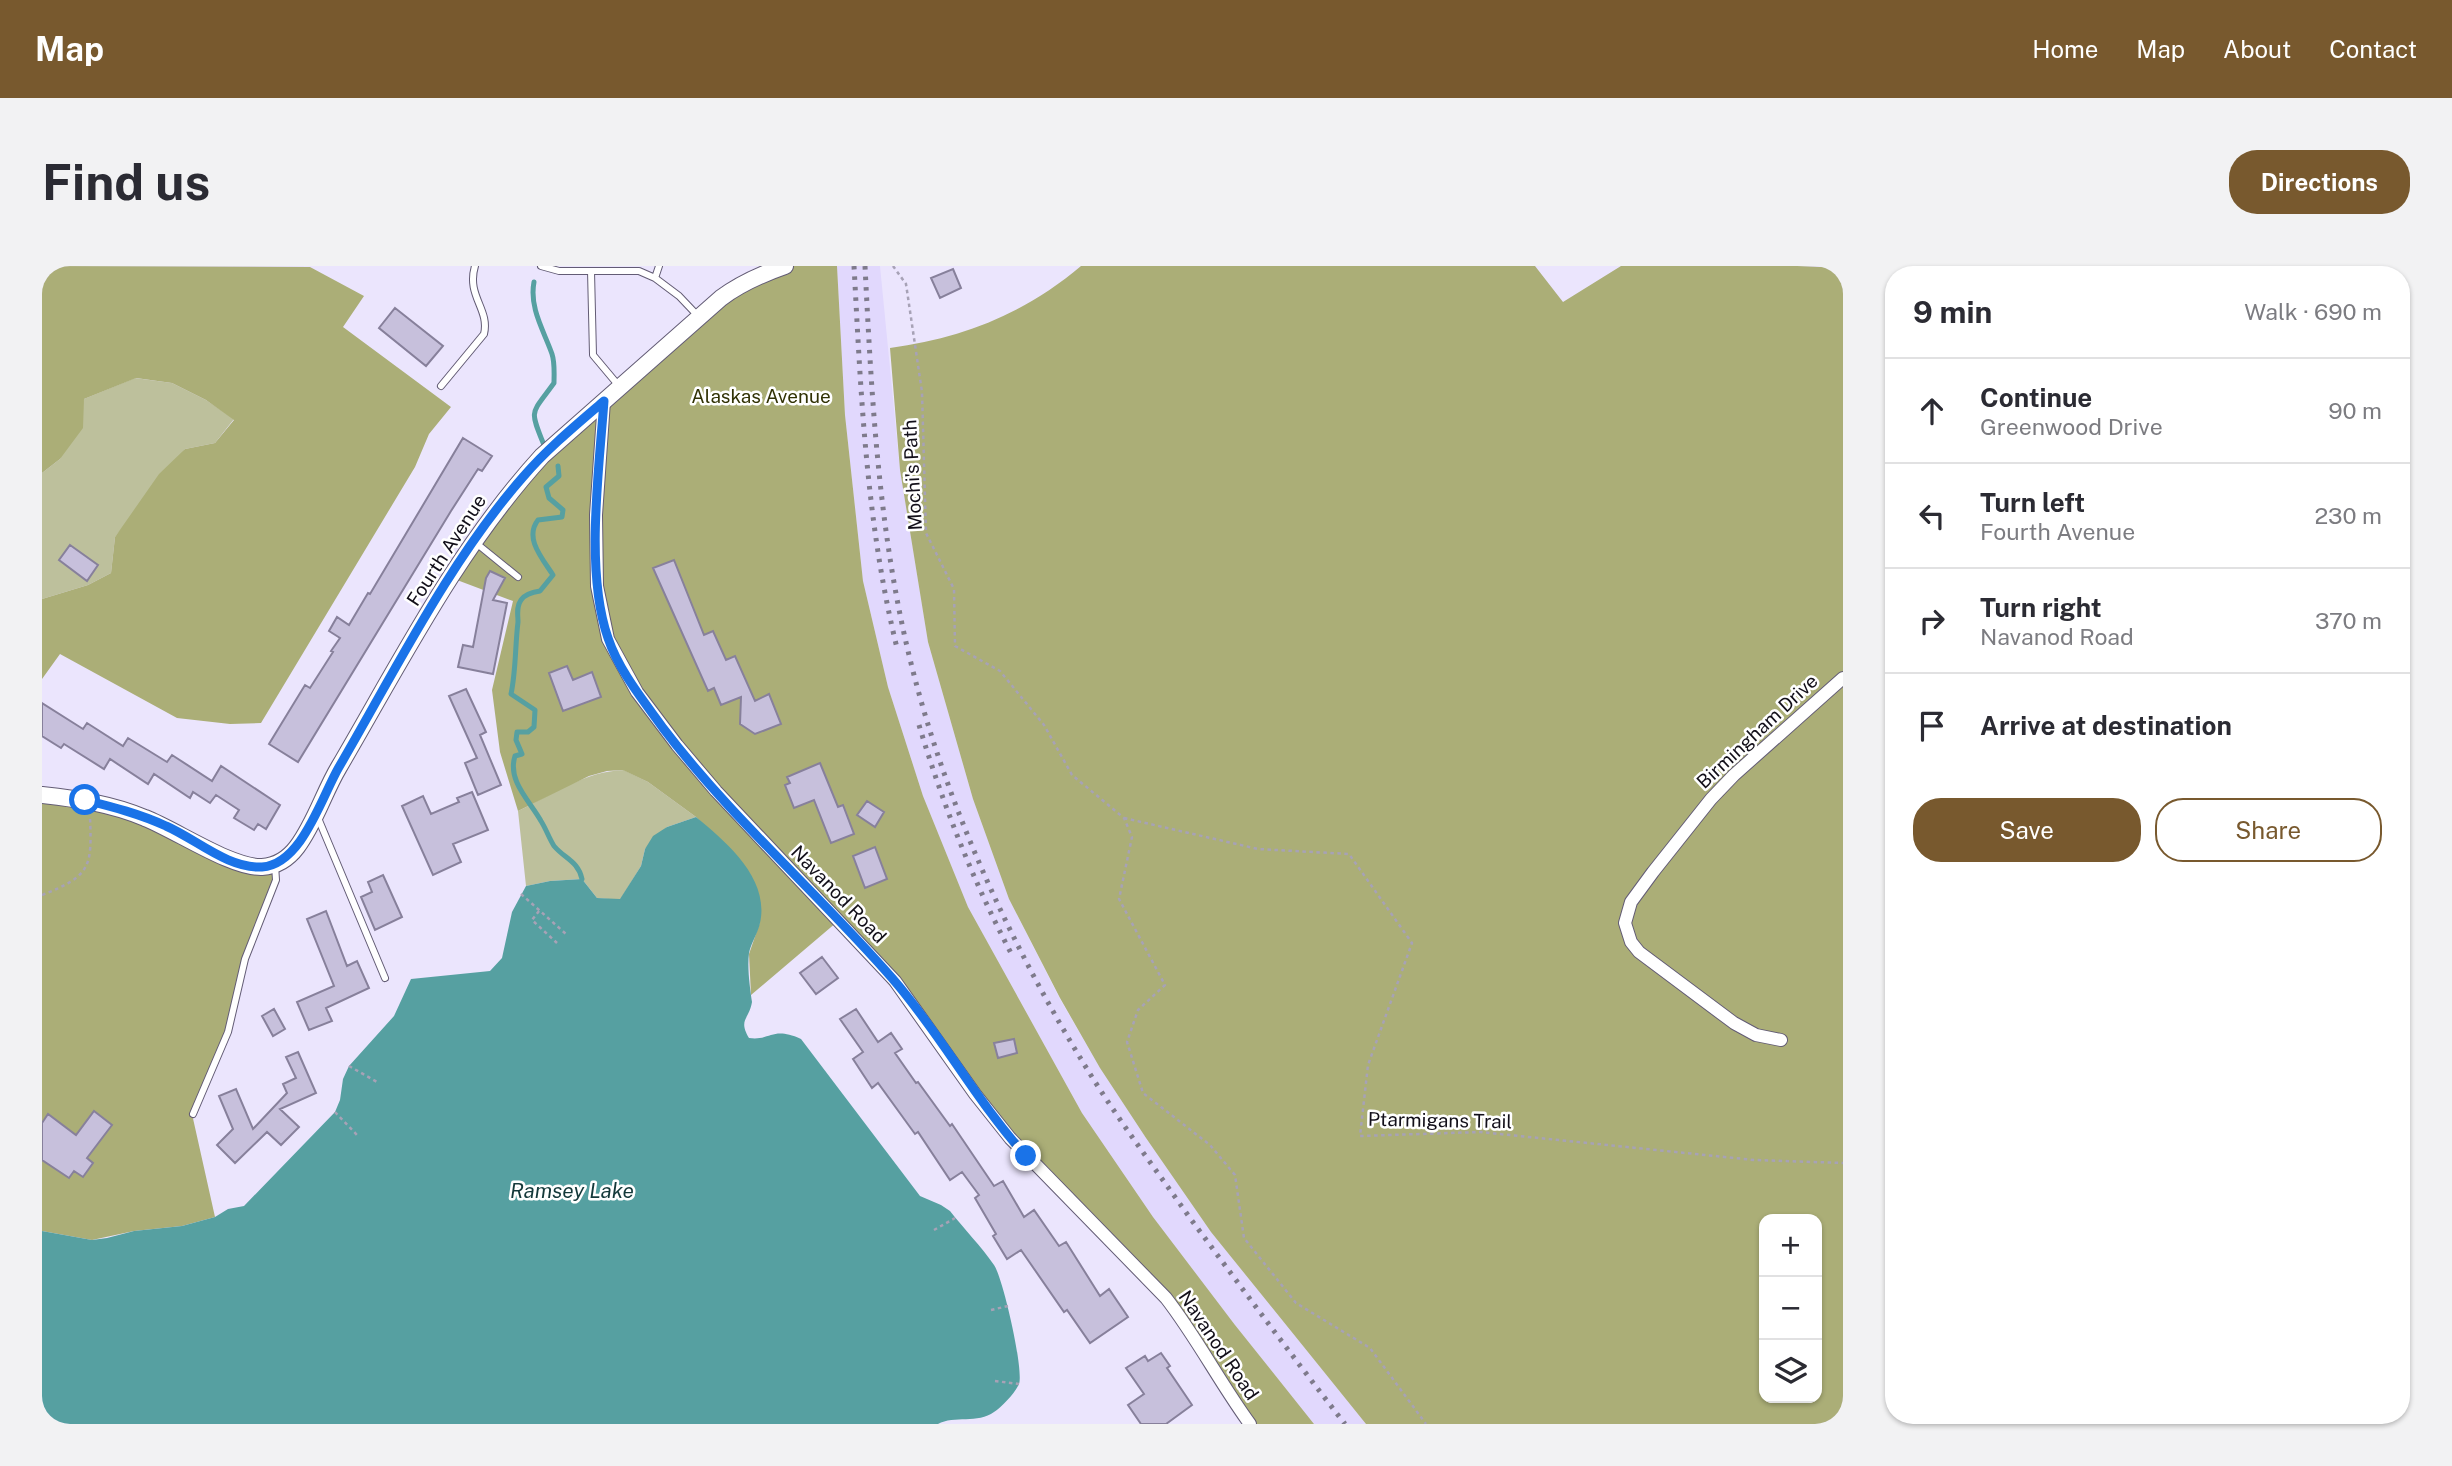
<!DOCTYPE html>
<meta charset="utf-8">
<style>
:root{--surface:#fff;--page:#f2f2f3;--text:#2b2b33;--muted:#7c7c81;--line:#e1e1e2;--accent:#78592e}
body{margin:0;font-family:"Public Sans",sans-serif;background:var(--page);color:var(--text)}
.controls{position:absolute;right:21px;bottom:21px;display:grid;overflow:hidden;border-radius:14px;box-shadow:0 2px 5px #0004}
.controls button{width:63px;height:63px;display:grid;place-items:center;padding:0;border:0;border-bottom:2px solid var(--line);background:var(--surface);color:var(--text);font:35px sans-serif}
.stop{position:absolute;width:21px;height:21px;margin:-16px;border:5px solid #1a73e8;border-radius:50%;background:#fff}
.stop.end{background:#1a73e8;border-color:#fff;box-shadow:0 2px 7px #0008}
.list{margin:0;padding:0;list-style:none}
h2{display:flex;justify-content:space-between;align-items:center;height:91px;margin:0;padding:0 28px;font-size:30px}
h2 small{font-size:23px;font-weight:400;color:var(--muted)}
.list li{display:grid;grid-template-columns:46px 1fr auto;gap:21px;align-items:center;box-sizing:border-box;height:105px;padding:0 28px;border-top:2px solid var(--line)}
.list b{display:block;font-size:26px;white-space:nowrap}
.list p{margin:0;font-size:23px;white-space:nowrap;color:var(--muted)}
.list em{font-size:23px;font-style:normal;color:var(--muted)}
.actions{display:flex;gap:14px;padding:21px 28px}
.actions a{flex:1;padding:16px 0;border:2px solid var(--accent);border-radius:28px;text-align:center;font-size:24px;color:var(--accent)}
.actions .main{background:var(--accent);color:#fff}
.icon{flex:none;width:38px;height:38px;fill:none;stroke:currentColor;stroke-width:2;stroke-linecap:round;stroke-linejoin:round}
.map{position:relative;flex:none;width:1801px;height:1158px;overflow:hidden;border-radius:28px}
header{display:flex;align-items:center;gap:42px;box-sizing:border-box;height:98px;padding:0 35px;background:var(--accent);color:#fff}
header strong{font-size:33px}
nav{display:flex;gap:38px;margin-inline-start:auto;font-size:24px}
.intro{display:flex;align-items:center;justify-content:space-between;box-sizing:border-box;height:168px;padding:0 42px}
h1{margin:0;font-size:49px}
.button{padding:18px 32px;border-radius:28px;background:var(--accent);color:#fff;font-size:24px;font-weight:700}
main{display:flex;gap:42px;padding:0 42px}
aside{flex:1;background:var(--surface);border-radius:28px;box-shadow:0 2px 5px #0004}
.map>svg:first-child{display:block}
.built{fill:#e1d8fd}
.green{fill:#bdc09c}
.forest{fill:#abae77;fill-rule:evenodd}
.water{fill:#56a0a1}
.lines{fill:none;stroke-linecap:round;stroke-linejoin:round}
.stream{stroke:#56a0a1;stroke-width:5}
.building{fill:#c7c0dc;stroke:#87809b;stroke-width:2}
.service-casing{stroke:#635c75;stroke-width:8}
.minor-casing{stroke:#635c75;stroke-width:14}
.tertiary-casing{stroke:#635c75;stroke-width:18}
.path{stroke:#a7a2b6;stroke-width:2.5;stroke-dasharray:3.5 3.5;stroke-linecap:butt}
.service{stroke:#fff;stroke-width:6}
.minor{stroke:#fff;stroke-width:12}
.tertiary{stroke:#fff;stroke-width:16}
.rail{stroke:#7e7a8b;stroke-width:5;stroke-dasharray:3.5 7;stroke-linecap:butt}
.route{stroke:#1a73e8;stroke-width:9}
.labels{text-anchor:middle;dominant-baseline:central;stroke-width:5;stroke-linejoin:round;paint-order:stroke}
.park-label{font-size:19px;fill:#313205;stroke:#fff}
.street-label{font-size:19px;fill:#120f19;stroke:#fff}
.water-label{font-size:21px;font-style:italic;fill:#14393a;stroke:#fff}
</style>
<header>
<strong>Map</strong>
<nav><a>Home</a><a>Map</a><a>About</a><a>Contact</a></nav>
</header>
<div class="intro"><h1>Find us</h1><a class="button">Directions</a></div>
<main>
<div class="map">
<svg width="1801" height="1158" viewBox="0 0 1801 1158">
<rect width="100%" height="100%" fill="#ebe5fd"/>
<path class="built" d="M795,0H838L858,204L886,376L931,533L967,633L1018,733L1058,802L1104,872L1169,966L1324,1158H1272L1193,1059L1111,951L1040,847L926,641L881,530L846,421L821,315L803,149Z"/>
<path class="green" d="M93,112L130,117L164,134L192,153L173,177L143,183L73,271L69,307L46,319L0,333V207L18,193L42,133Z
M582,504L606,516L654,551L625,561L603,583L599,600L578,634L555,632L540,613L508,615L484,620L476,545C510,529 543,505 582,504Z"/>
<path class="forest" d="M0,0L268,1L322,30L301,61L409,141L387,168L373,201L219,457L188,458L135,452L18,388L0,413V333L46,319L69,307L73,271L117,208L143,183L173,177L192,154L164,134L130,117L94,112L42,133L41,162L18,193L0,207Z
M740,0H795L803,149L821,315L846,421L881,530L926,641L1040,847L1111,951L1193,1059L1272,1158H1207L1141,1056L1024,932L795,656L709,729L707,688L718,656L692,587L654,551L606,516L581,504L565,505L547,510L476,545L458,486L450,424L471,335L407,311L464,229L655,50Z
M1039,0H1493L1521,36L1579,0H1755L1801,2V1158H1324L1169,966L1104,872L1058,802L1018,732L967,633L931,533L886,376L858,204L848,82C921,72 982,48 1039,0ZM1722,953H1775V1132H1722Z
M0,527L44,533L179,589L233,598V614L215,660L185,765L150,848L173,951L140,960L92,965L50,974L0,965Z"/>
<path class="water" d="M654,551C684,576 728,612 718,657C716,667 709,677 707,687C705,702 708,722 710,736C707,754 696,753 707,772C729,775 730,760 759,773L878,930L899,939L908,945C922,963 939,980 952,999C961,1012 982,1104 977,1118C973,1127 960,1141 952,1146C936,1158 912,1149 896,1158H0V965L50,974L65,972L92,965L140,960L173,951L186,943L202,940L293,846L298,834L301,813L307,800L352,750L369,713L448,705L460,692L470,646L484,620L508,615L540,613L555,632L578,633L599,600L603,583L611,570L625,561Z"/>
<g class="lines">
<path class="stream" d="M492,16C487,42 502,65 510,88C513,97 512,108 512,117C489,149 487,142 502,179
M516,200L517,210L504,221L507,232L521,244L520,251L496,254C482,272 500,292 511,309L498,325C491,326 483,328 479,334C474,341 476,349 476,356C473,380 474,405 469,428L493,444L492,461L486,466H475L474,474L480,488L473,490C465,515 488,535 499,555C504,563 507,572 512,580C523,593 536,595 540,613"/>
</g>
<path class="building" d="M911,3L919,22L898,32L889,12Z
M353,42L401,80L384,100L337,62Z
M421,172L450,190L440,205L436,203L409,245L256,496L227,478L263,419L268,422L291,386L289,385L298,372L287,365L295,351L307,359L326,327L328,328Z
M28,279L56,299L45,315L17,294Z
M632,294L662,369L671,365L684,394L693,390L713,435L727,428L739,458L713,468L698,458L699,431L679,439L672,422L666,425L611,302Z
M448,305L463,312L451,334L465,337L451,408L416,401L421,379L431,381L444,312Z
M525,400L531,414L550,406L559,431L521,445L507,407Z
M424,423L444,466L438,469L459,519L436,529L423,497L435,492L407,430Z
M0,437L41,463L45,457L81,480L86,472L125,496L130,489L170,515L179,500L238,539L224,563L216,558L212,564L192,552L197,544L174,529L168,537L151,526L148,532L112,508L106,518L68,493L62,503L22,478L19,482L0,470Z
M778,497L796,541L801,539L812,568L789,577L772,534L752,542L743,519L748,517L745,511Z
M430,526L446,564L411,578L419,596L391,609L360,540L381,530L389,548L417,536L415,532Z
M825,535L842,546L833,561L815,549Z
M833,581L845,613L823,622L811,590Z
M341,609L360,651L333,664L319,631L330,626L326,616Z
M284,645L305,700L315,695L327,722L284,742L290,755L267,764L255,736L292,720L265,653Z
M780,691L796,712L774,728L758,707Z
M232,743L243,763L231,770L220,750Z
M814,743L836,776L849,767L860,783L853,787L874,817L876,816L908,860L910,858L952,920L961,915L982,951L992,944L1017,980L1024,976L1058,1030L1067,1023L1086,1051L1048,1077L1025,1044L1022,1046L979,984L965,993L951,970L954,968L933,932L937,929L920,906L908,914L876,866L873,868L836,817L830,822L811,793L821,786L798,753Z
M972,773L975,787L956,792L952,777Z
M256,786L274,827L238,843L257,861L239,879L225,866L193,897L175,879L191,863L177,830L194,823L211,863L245,827L241,818L254,812L244,791Z
M52,845L70,859L45,892L51,897L41,911L32,905L27,912L0,894V857L6,848L34,869Z
M1119,1087L1128,1100L1125,1102L1150,1139L1124,1158H1099L1086,1139L1102,1128L1084,1102L1103,1090L1106,1095Z"/>
<g class="lines">
<g class="service-casing">
<path id="service" d="M499,0L517,5H597L613,12L637,30L656,50
M549,5L551,89L577,120
M613,12L617,0
M399,120L442,68C448,43 424,30 433,0
M434,277L476,311
M276,552L343,712
M151,848L186,766L203,693L234,614L233,599"/>
</g>
<g class="minor-casing">
<path id="minor" d="M562,135L554,249L555,320L566,373L595,426L635,479L674,525L853,715L933,828L968,872L1124,1032C1155,1072 1178,1117 1208,1158
M1739,774L1714,769L1692,757L1597,686L1589,676L1583,657L1589,636L1611,606L1669,533L1692,509L1801,412"/>
</g>
<g class="tertiary-casing">
<path id="tertiary" d="M0,529C36,533 70,538 103,552C134,564 189,602 220,601C235,600 246,593 255,581C273,557 282,526 297,501C359,395 416,282 500,190L679,32C699,17 720,8 743,0"/>
</g>
<path class="path" d="M851,0L864,18L880,126L884,267L912,323L913,380L958,405L1002,459L1030,509L1082,552L1090,571L1077,633L1123,719L1096,744L1085,776L1101,827L1168,879L1193,909L1202,972L1254,1037L1328,1082L1384,1158
M1082,552L1216,583L1307,588L1370,677L1326,799L1318,870L1438,866L1712,894L1801,897
M479,628L524,668
M0,629C49,610 50,601 48,551
M497,645L490,654L515,677
M307,800L335,816
M293,846L315,869
M892,964L913,952
M949,1044L966,1040
M953,1115L977,1118"/>
<use href="#service" class="service"/>
<use href="#minor" class="minor"/>
<use href="#tertiary" class="tertiary"/>
<path class="rail" d="M812,0C819,128 824,256 855,382
M823,0C830,138 837,275 872,409C907,544 969,679 1042,798C1074,851 1112,901 1148,952C1199,1021 1250,1090 1303,1158
M877,459C901,539 931,615 970,689"/>
</g>
<g class="lines">
<path class="route" d="M43,534C71,541 98,548 124,560C154,573 186,603 220,601C260,598 279,532 297,501C353,405 408,294 481,211C505,183 534,159 562,135C557,204 543,306 566,372C577,405 601,434 621,462C690,553 776,627 850,712C899,768 934,835 984,890"/>
</g>
<g class="labels">
<g class="park-label">
<text x="719" y="130">Alaskas Avenue</text>
</g>
<g class="street-label">
<text transform="translate(870 209) rotate(-93)">Mochi's Path</text>
<text transform="translate(404 284) rotate(-57)">Fourth Avenue</text>
<text transform="translate(1715 465) rotate(-43)">Birmingham Drive</text>
<text transform="translate(797 628) rotate(46)">Navanod Road</text>
<text transform="translate(1398 854) rotate(1)">Ptarmigans Trail</text>
<text transform="translate(1177 1079) rotate(56)">Navanod Road</text>
</g>
<g class="water-label">
<text x="530" y="924">Ramsey Lake</text>
</g>
</g>
</svg>
<div class="controls">
<button>+</button>
<button>−</button>
<button><svg class="icon" aria-label="layers" viewBox="0 0 24 24"><path d="M12 4l9 5-9 5-9-5zM3 14l9 5 9-5"/></svg></button>
</div>
<div class="stop" style="left:43px;top:534px"></div>
<div class="stop end" style="left:984px;top:890px"></div>
</div>
<aside>
<h2>9 min<small>Walk · 690 m</small></h2>
<ul class="list">
<li><svg class="icon" aria-label="ahead" viewBox="0 0 24 24"><path d="M12 20V5M6 11l6-6 6 6"/></svg><div><b>Continue</b><p>Greenwood Drive</p></div><em>90 m</em></li>
<li><svg class="icon" aria-label="left" viewBox="0 0 24 24"><path d="M17 20v-9H6M10 6l-5 5 5 5"/></svg><div><b>Turn left</b><p>Fourth Avenue</p></div><em>230 m</em></li>
<li><svg class="icon" aria-label="right" viewBox="0 0 24 24"><path d="M7 20v-9h11M14 6l5 5-5 5"/></svg><div><b>Turn right</b><p>Navanod Road</p></div><em>370 m</em></li>
<li><svg class="icon" aria-label="arrive" viewBox="0 0 24 24"><path d="M6 21V4h12l-3 4 3 4H6"/></svg><div><b>Arrive at destination</b></div></li>
</ul>
<div class="actions"><a class="main">Save</a><a>Share</a></div>
</aside>
</main>
